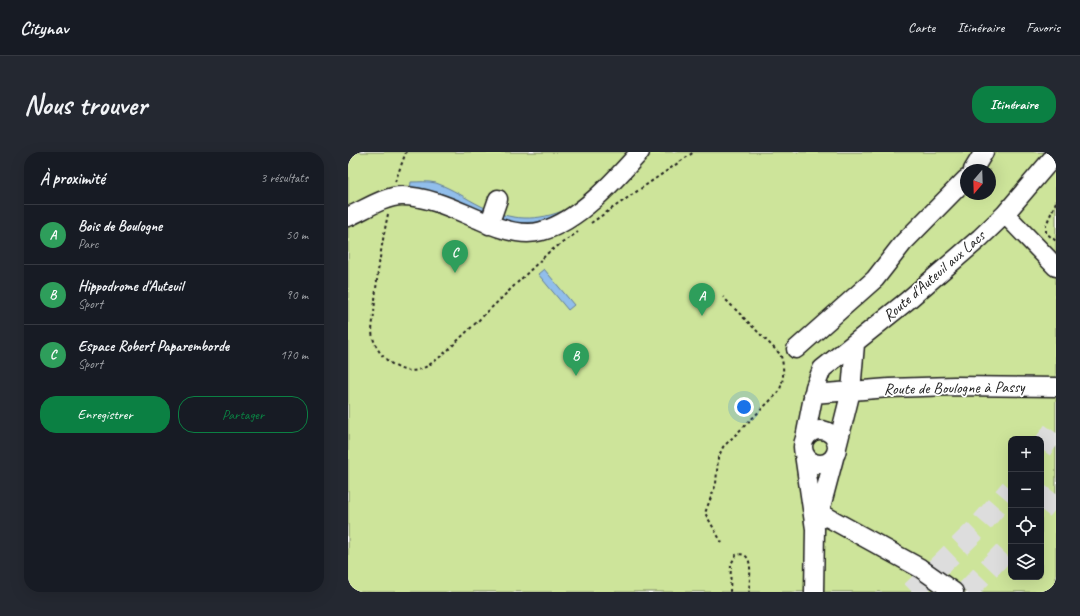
<!DOCTYPE html>
<html lang="fr">
<meta charset="utf-8">
<style>
:root{--surface:#171b24;--page:#242831;--text:#f1f3f6;--muted:#9ea1a6;--line:#363941;--accent:#0b8043}
body{margin:0;font-family:Caveat,sans-serif;background:var(--page);color:var(--text)}
.controls{position:absolute;right:12px;bottom:12px;display:grid;overflow:hidden;border-radius:8px;box-shadow:0 4px 16px #0002}
.controls button{width:36px;height:36px;display:grid;place-items:center;padding:0;border:0;border-bottom:1px solid var(--line);background:var(--surface);color:var(--text);font:20px sans-serif}
.compass{position:absolute;left:612px;top:12px;width:36px;height:36px;border-radius:50%;background:var(--surface);box-shadow:0 4px 16px #0002;rotate:199deg}
.you{position:absolute;left:396px;top:255px;width:14px;height:14px;margin:-10px;border:3px solid #fff;border-radius:50%;background:#1a73e8;box-shadow:0 0 0 6px #1a73e833}
.badge{display:grid;place-items:center;width:26px;height:26px;border-radius:50%;background:var(--accent);color:#fff;font-size:13px;font-weight:700}
.pin{position:absolute;translate:-50% -33px;filter:drop-shadow(0 1px 2px #0008)}
.pin::after{content:'';position:absolute;top:21px;width:14px;height:12px;background:inherit;clip-path:polygon(0 0,100% 0,50% 100%)}
.list{margin:0;padding:0;list-style:none}
h2{display:flex;justify-content:space-between;align-items:center;height:52px;margin:0;padding:0 16px;font-size:17px}
h2 small{font-size:13px;font-weight:400;color:var(--muted)}
.list li{display:grid;grid-template-columns:26px 1fr auto;gap:12px;align-items:center;box-sizing:border-box;height:60px;padding:0 16px;border-top:1px solid var(--line)}
.list b{display:block;font-size:15px;white-space:nowrap}
.list p{margin:0;font-size:13px;white-space:nowrap;color:var(--muted)}
.list em{font-size:13px;font-style:normal;color:var(--muted)}
.actions{display:flex;gap:8px;padding:12px 16px}
.actions a{flex:1;padding:9px 0;border:1px solid var(--accent);border-radius:16px;text-align:center;font-size:14px;color:var(--accent)}
.actions .main{background:var(--accent);color:#fff}
.icon{flex:none;width:22px;height:22px;fill:none;stroke:currentColor;stroke-width:2;stroke-linecap:round;stroke-linejoin:round}
.map{position:relative;flex:none;width:708px;height:440px;overflow:hidden;border-radius:16px}
header{display:flex;align-items:center;gap:24px;box-sizing:border-box;height:56px;padding:0 20px;background:var(--surface);border-bottom:1px solid var(--line)}
header strong{font-size:19px}
nav{display:flex;gap:22px;margin-inline-start:auto;font-size:14px}
.intro{display:flex;align-items:center;justify-content:space-between;box-sizing:border-box;height:96px;padding:0 24px}
h1{margin:0;font-size:28px}
.button{padding:10px 18px;border-radius:16px;background:var(--accent);color:#fff;font-size:14px;font-weight:700}
main{display:flex;gap:24px;padding:0 24px}
aside{flex:1;background:var(--surface);border-radius:16px;box-shadow:0 4px 16px #0002}
.map>svg:first-child{display:block}
.green{fill:#cde49a;stroke:#74805b;fill-rule:evenodd}
.water{fill:#91beeb;stroke:#627d98}
.lines{fill:none;stroke-linecap:round;stroke-linejoin:round}
.highway-tunnel{stroke:#ddd;stroke-width:22;stroke-dasharray:22 11;stroke-linecap:butt}
.minor-casing{stroke:#1c1c1c;stroke-width:21}
.path{stroke:#1c1c1c;stroke-width:2;stroke-dasharray:3 3;stroke-linecap:butt}
.minor{stroke:#fff;stroke-width:18}
.labels{text-anchor:middle;dominant-baseline:central;stroke-width:3.5;stroke-linejoin:round;paint-order:stroke}
.street-label{font-size:16px;fill:#1c1c1c;stroke:#fff}
</style>
<header>
<strong>Citynav</strong>
<nav><a>Carte</a><a>Itinéraire</a><a>Favoris</a></nav>
</header>
<div class="intro"><h1>Nous trouver</h1><a class="button">Itinéraire</a></div>
<main>
<aside>
<h2>À proximité<small>3 résultats</small></h2>
<ul class="list">
<li><span class="badge" style="background:#2e9e5b">A</span><div><b>Bois de Boulogne</b><p>Parc</p></div><em>50 m</em></li>
<li><span class="badge" style="background:#2e9e5b">B</span><div><b>Hippodrome d'Auteuil</b><p>Sport</p></div><em>90 m</em></li>
<li><span class="badge" style="background:#2e9e5b">C</span><div><b>Espace Robert Paparemborde</b><p>Sport</p></div><em>170 m</em></li>
</ul>
<div class="actions"><a class="main">Enregistrer</a><a>Partager</a></div>
</aside>
<div class="map">
<svg width="708" height="440" viewBox="0 0 708 440">
<rect width="100%" height="100%" fill="#fff"/>
<filter id="ink" filterUnits="userSpaceOnUse"><feTurbulence type="fractalNoise" baseFrequency=".025" numOctaves="2"/><feDisplacementMap in="SourceGraphic" scale="8" xChannelSelector="R" yChannelSelector="G"/><feConvolveMatrix kernelMatrix="1 2 1 2 8 2 1 2 1" color-interpolation-filters="sRGB"/></filter>
<g filter="url(#ink)">
<path class="green" d="M0,0H708V440H0ZM618,18H642V42H618ZM663,287H693V425H663Z"/>
<path class="water" d="M63,30C71,30 80,29 88,31C105,37 117,46 133,54C162,69 190,70 219,57L221,60L193,70L162,71L62,39Z
M196,117L226,153L220,158L190,122Z"/>
<g class="lines">
<path class="highway-tunnel" d="M693,297L708,276
M693,358L708,339
M564,440L628,378L663,337
M618,440L663,393"/>
<g class="minor-casing">
<path id="minor" d="M625,18L636,0
M657,62L708,115
M0,65C16,58 36,44 54,44C80,44 108,58 132,68C149,76 174,85 194,79C231,69 267,28 292,0
M141,73L150,47
M448,197L527,127L555,91L618,27
M465,242L541,236L606,234L708,235
M455 295a17 17 0 1 1 34 0a17 17 0 1 1-34 0Z
M457,286L467,235L474,217L559,149L632,86L657,62L708,2
M489,295L503,239L507,192
M456,302L467,377L466,440
M472,361L572,416L606,440
M469,370L486,306"/>
</g>
<path class="path" d="M47,30L58,0
M708,50L698,73V81L708,89
M40,62C33,95 28,128 26,162C25,169 23,179 25,186C29,199 36,207 47,214C68,227 85,211 100,198L201,100L230,80
M243,71L346,0
M374,391L357,361L368,332L370,306L375,295L430,241C436,231 437,213 432,202L375,145
M382,440L383,412L388,403C408,397 401,429 401,440
M704,440L708,436"/>
<use href="#minor" class="minor"/>
</g>
</g>
<g class="labels">
<g class="street-label">
<text transform="translate(586 124) rotate(-41)">Route d'Auteuil aux Lacs</text>
<text transform="translate(606 236) rotate(-1)">Route de Boulogne à Passy</text>
</g>
</g>
</svg>
<div class="controls">
<button>+</button>
<button>−</button>
<button><svg class="icon" aria-label="locate" viewBox="0 0 24 24"><circle cx="12" cy="12" r="6"/><path d="M12 2v4M12 18v4M2 12h4M18 12h4"/></svg></button>
<button><svg class="icon" aria-label="layers" viewBox="0 0 24 24"><path d="M12 4l9 5-9 5-9-5zM3 14l9 5 9-5"/></svg></button>
</div>
<svg class="compass" viewBox="-18 -18 36 36"><path d="M0-13l5 13h-10z" fill="#e53935"/><path d="M0 13l5-13h-10z" fill="#9ea1a6"/></svg>
<div class="you"></div>
<div class="pin badge" style="left:354px;top:164px;background:#2e9e5b">A</div>
<div class="pin badge" style="left:228px;top:224px;background:#2e9e5b">B</div>
<div class="pin badge" style="left:107px;top:121px;background:#2e9e5b">C</div>
</div>
</main>
